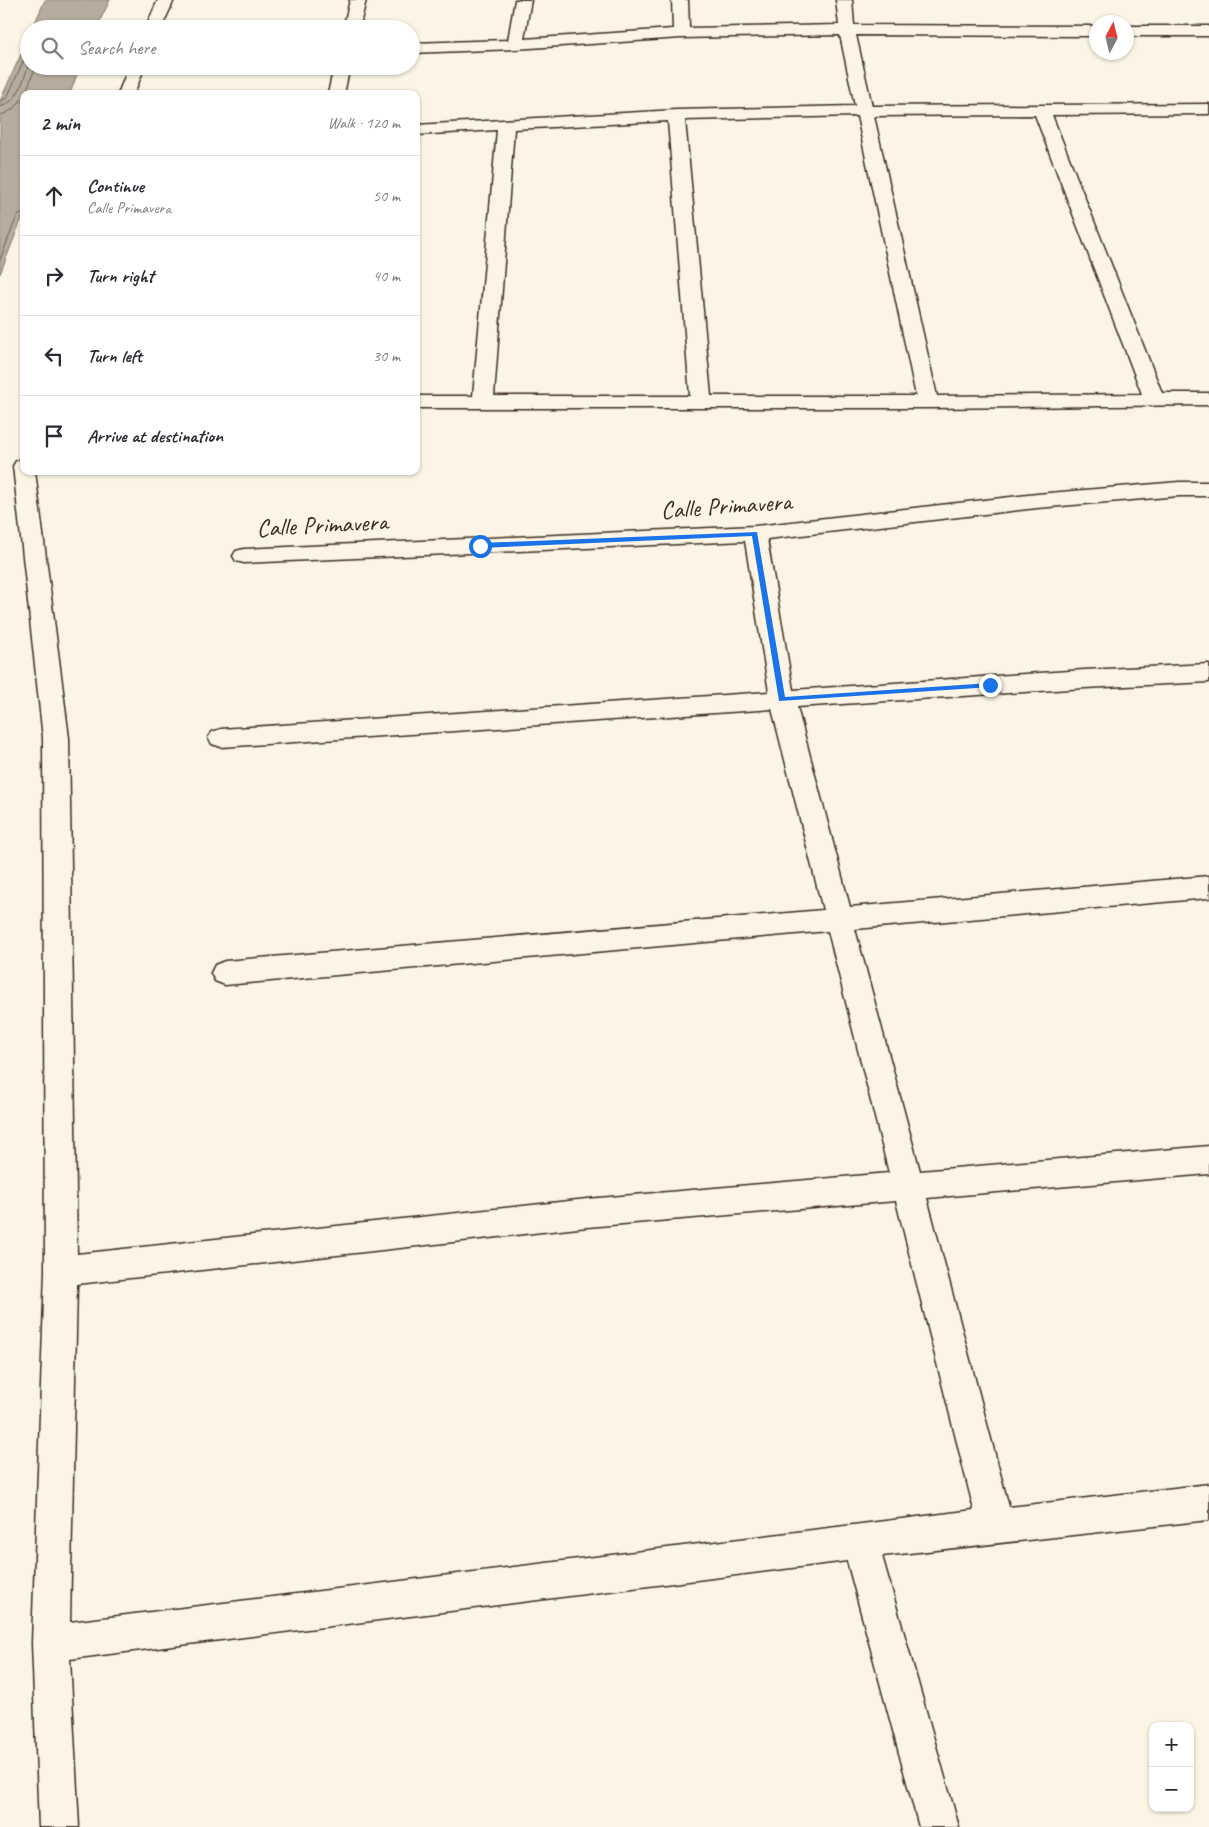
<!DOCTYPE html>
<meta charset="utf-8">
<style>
:root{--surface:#fff;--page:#f2f2f3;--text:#2b2b33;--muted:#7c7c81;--line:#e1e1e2}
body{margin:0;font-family:Caveat,sans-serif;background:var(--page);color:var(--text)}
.controls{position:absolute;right:15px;bottom:15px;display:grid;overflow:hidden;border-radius:10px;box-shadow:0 1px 4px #0004}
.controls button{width:45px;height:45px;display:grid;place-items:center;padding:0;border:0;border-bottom:1px solid var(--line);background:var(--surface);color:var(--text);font:25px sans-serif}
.compass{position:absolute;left:1089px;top:15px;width:45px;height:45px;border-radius:50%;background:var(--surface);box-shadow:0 1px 4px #0004;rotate:7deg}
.stop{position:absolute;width:15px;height:15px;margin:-11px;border:4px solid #1a73e8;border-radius:50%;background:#fff}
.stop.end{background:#1a73e8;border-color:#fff;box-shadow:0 1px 5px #0008}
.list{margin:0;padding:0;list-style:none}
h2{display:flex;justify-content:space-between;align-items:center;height:65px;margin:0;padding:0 20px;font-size:21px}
h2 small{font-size:16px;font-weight:400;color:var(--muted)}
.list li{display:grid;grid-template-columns:32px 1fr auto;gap:15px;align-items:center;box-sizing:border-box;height:80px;padding:0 20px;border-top:1px solid var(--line)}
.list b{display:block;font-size:19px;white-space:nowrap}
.list p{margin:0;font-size:16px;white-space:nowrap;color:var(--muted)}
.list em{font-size:16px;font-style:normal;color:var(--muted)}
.icon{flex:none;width:28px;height:28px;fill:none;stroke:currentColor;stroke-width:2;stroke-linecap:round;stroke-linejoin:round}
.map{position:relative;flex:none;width:1209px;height:1827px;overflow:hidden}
.search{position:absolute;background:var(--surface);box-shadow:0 1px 4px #0004;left:20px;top:20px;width:400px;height:55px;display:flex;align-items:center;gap:12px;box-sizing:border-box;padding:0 18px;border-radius:28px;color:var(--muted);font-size:19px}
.panel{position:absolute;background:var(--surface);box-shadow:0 1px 4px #0004;left:20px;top:90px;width:400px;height:385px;border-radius:10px}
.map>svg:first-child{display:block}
.water{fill:#b7ad9e;stroke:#85796b}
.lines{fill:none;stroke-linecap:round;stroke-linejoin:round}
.shore{stroke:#6d5e51;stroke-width:1}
.minor-casing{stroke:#3b2a1e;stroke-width:3}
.minor{fill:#fcf5e5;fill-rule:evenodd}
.route{fill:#1a73e8}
.labels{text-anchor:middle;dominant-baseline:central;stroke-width:4;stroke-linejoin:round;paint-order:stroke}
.street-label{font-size:25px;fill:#3b2a1e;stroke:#fcf5e5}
</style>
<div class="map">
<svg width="1209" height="1827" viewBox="0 0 1209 1827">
<rect width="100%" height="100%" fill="#fcf5e5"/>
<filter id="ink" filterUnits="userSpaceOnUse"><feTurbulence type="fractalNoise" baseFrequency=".02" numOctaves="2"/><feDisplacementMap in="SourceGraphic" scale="10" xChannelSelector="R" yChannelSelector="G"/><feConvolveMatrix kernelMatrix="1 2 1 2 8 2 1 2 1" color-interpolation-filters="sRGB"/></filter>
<g filter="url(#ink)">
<path class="water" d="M45,0H110L96,29H32Z
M29,36V66H80L70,94H24V213L0,274V101Z"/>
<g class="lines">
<path class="shore" d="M0,101L7,98L29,48
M0,107C19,102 23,80 29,64
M0,115C23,110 28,85 36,66
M0,260L17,216L24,213"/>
<g class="minor-casing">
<path id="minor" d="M158,0H174L161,29H145Z
M350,0H366L359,29H343Z
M515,0H531L524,39L673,29L672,0H688L689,28L839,25L836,0H852L854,25L1096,26V36L856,35L872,106L1209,104V114L1052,115L1162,393H1209V405L928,408H416V396H473L497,130L416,135V125L676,110L855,106L840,35L681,38L515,49L411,53V43L508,40ZM1035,115L1142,394L937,396L874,116ZM857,116L916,396H711L685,120ZM668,121L690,396H494L514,129Z
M1126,26H1209V36H1126Z
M129,66H145L134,94H118Z
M334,66H350L344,94H328Z
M24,459V471H35L69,738L77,1254L587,1199L889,1173L828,931L225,985L215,981L211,973L215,965L225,961L823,910L772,709L221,747L212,744L208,738L212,732L221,729L769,692L745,541L244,563L236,561L233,556L236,551L244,549L755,526L1037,494L1179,482H1209V496H1179L1037,508L767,539L793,690L1084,670L1209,664V682L1084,688L797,707L850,907L1209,876V898L855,929L920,1171L1209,1146V1174L927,1198L1009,1507L1209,1484V1520L882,1556L959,1827H919L847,1561L70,1659L79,1827H39L32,1643L45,1271L43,738L13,466L16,461ZM896,1201L974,1510L70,1622L77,1284L587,1227Z"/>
</g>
<use href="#minor" class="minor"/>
</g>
</g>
<path class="route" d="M757,532L785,697L990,683L993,685L992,687L779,701L752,536L480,548L477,546L480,543Z"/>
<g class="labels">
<g class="street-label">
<text transform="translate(726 506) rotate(-4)">Calle Primavera</text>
<text transform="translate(322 525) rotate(-3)">Calle Primavera</text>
</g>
</g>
</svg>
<div class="controls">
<button>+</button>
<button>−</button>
</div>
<svg class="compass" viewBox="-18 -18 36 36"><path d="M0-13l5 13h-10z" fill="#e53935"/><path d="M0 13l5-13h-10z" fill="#7c7c81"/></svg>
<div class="stop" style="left:480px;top:546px"></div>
<div class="stop end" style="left:990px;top:685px"></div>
<div class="search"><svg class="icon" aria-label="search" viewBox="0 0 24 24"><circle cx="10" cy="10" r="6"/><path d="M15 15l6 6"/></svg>Search here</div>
<section class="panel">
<h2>2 min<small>Walk · 120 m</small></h2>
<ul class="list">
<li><svg class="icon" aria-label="ahead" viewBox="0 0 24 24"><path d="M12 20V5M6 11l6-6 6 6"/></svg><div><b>Continue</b><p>Calle Primavera</p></div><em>50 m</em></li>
<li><svg class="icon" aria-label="right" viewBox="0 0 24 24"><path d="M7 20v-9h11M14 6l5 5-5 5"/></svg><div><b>Turn right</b></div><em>40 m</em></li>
<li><svg class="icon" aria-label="left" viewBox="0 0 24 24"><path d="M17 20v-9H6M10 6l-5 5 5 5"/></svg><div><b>Turn left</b></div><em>30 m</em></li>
<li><svg class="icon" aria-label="arrive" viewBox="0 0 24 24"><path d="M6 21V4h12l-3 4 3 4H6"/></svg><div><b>Arrive at destination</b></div></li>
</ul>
</section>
</div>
